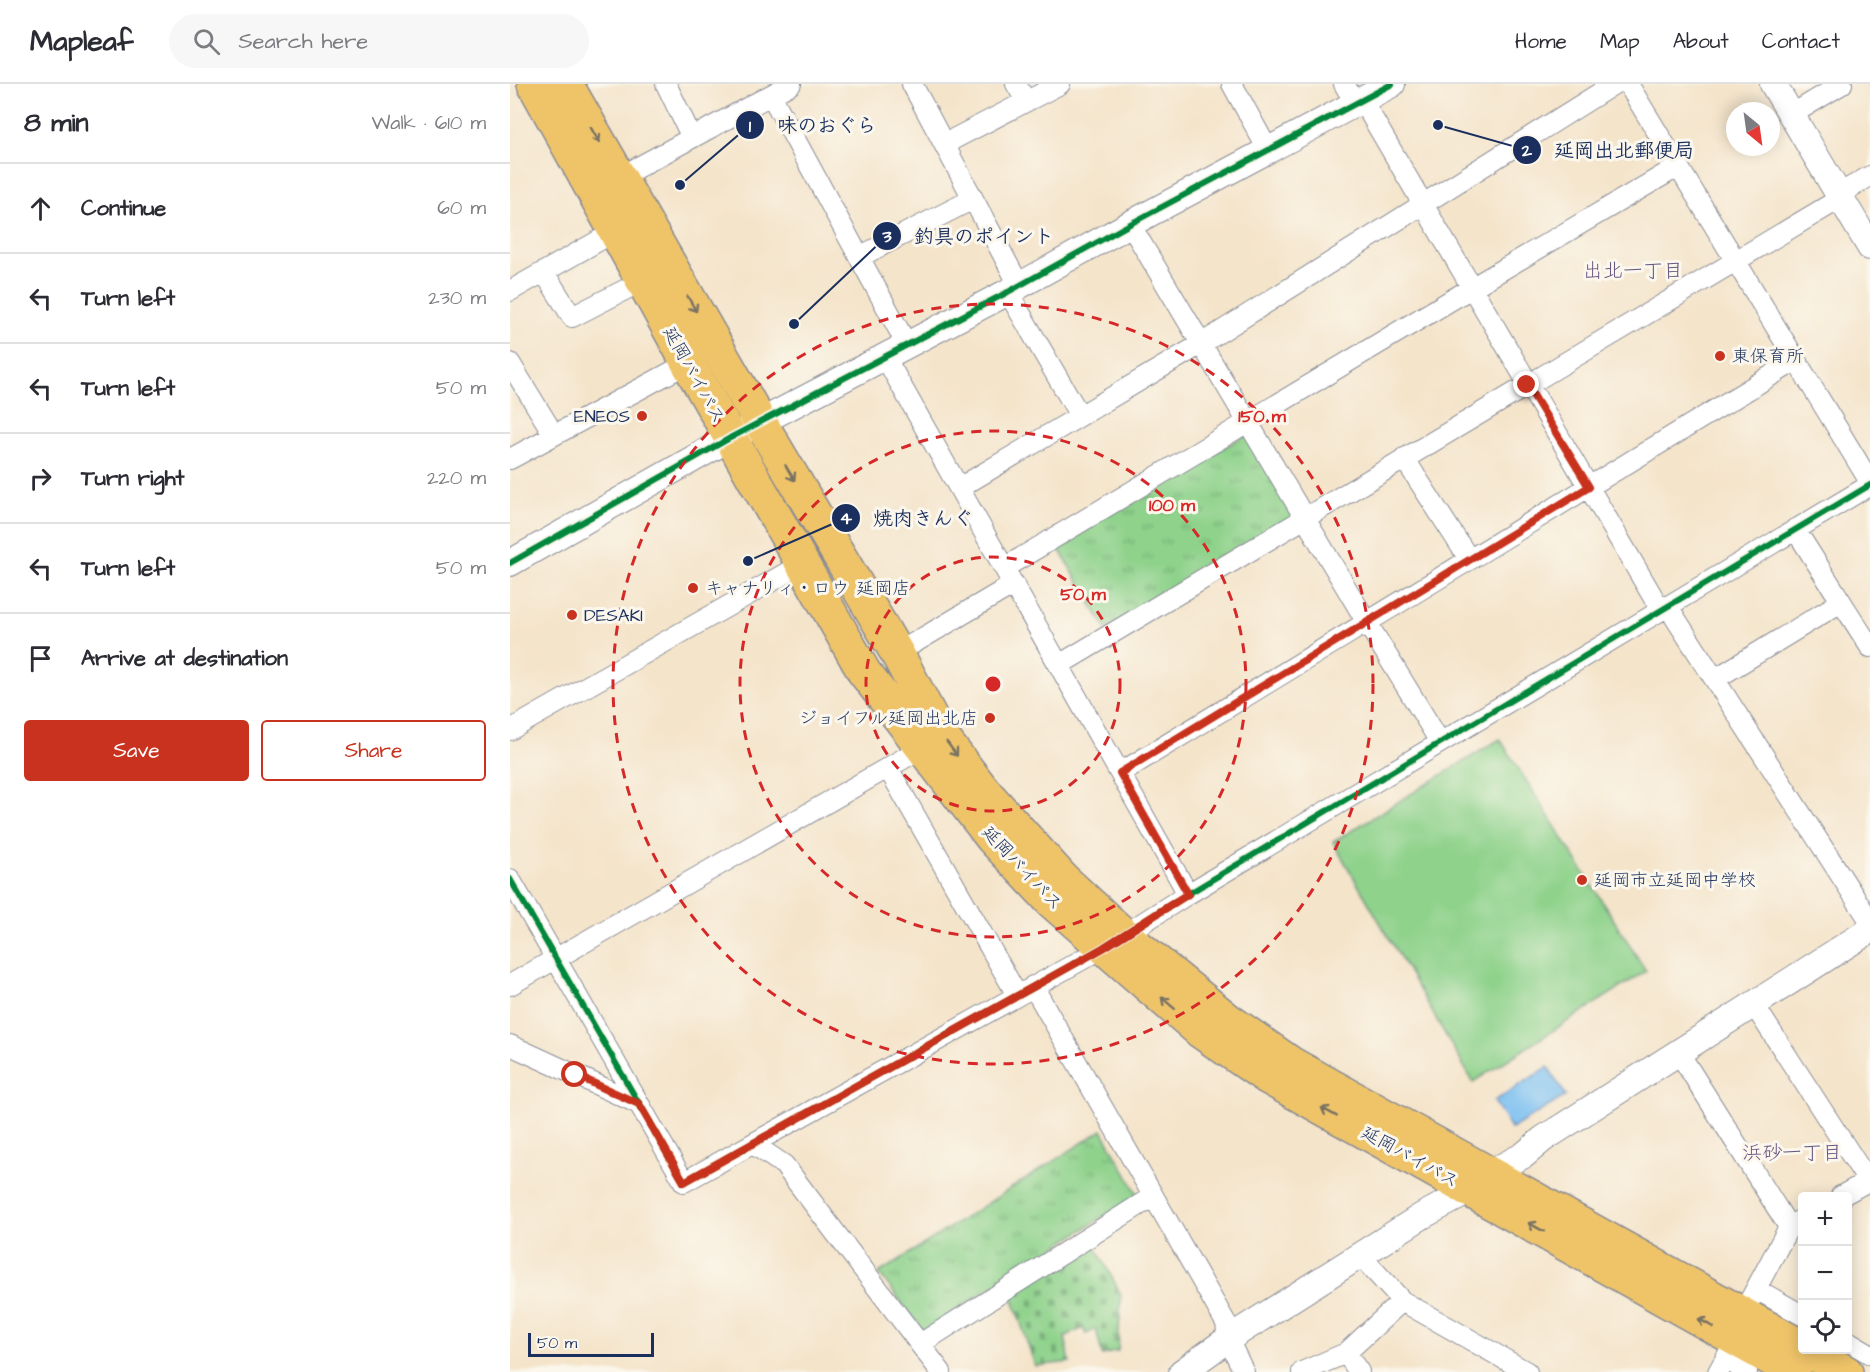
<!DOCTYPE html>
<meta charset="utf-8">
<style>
:root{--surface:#fff;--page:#f7f7f7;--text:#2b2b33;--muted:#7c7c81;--line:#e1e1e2;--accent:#c8321e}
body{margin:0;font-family:"Architects Daughter","Klee One",sans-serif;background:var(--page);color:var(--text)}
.controls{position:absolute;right:18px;bottom:18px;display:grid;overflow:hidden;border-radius:6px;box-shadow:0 3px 15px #0003}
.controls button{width:54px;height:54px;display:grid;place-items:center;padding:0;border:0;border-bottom:2px solid var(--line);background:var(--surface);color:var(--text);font:30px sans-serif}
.compass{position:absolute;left:1216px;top:18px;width:54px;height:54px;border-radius:50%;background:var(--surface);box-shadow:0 3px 15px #0003;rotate:151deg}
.scale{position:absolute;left:18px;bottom:15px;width:126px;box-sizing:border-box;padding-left:6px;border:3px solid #1b2f5e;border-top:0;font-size:16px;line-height:21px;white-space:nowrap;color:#1b2f5e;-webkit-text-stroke:4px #fbf7ec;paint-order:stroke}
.stop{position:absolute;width:18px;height:18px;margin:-14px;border:4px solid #c8321e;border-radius:50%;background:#fff}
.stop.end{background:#c8321e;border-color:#fff;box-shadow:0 2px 6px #0008}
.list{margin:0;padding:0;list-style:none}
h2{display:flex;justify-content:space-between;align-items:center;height:78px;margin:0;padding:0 24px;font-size:26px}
h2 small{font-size:20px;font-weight:400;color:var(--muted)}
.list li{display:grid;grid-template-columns:39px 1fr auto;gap:18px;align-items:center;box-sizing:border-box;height:90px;padding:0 24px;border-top:2px solid var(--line)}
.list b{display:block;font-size:22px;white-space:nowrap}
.list em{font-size:20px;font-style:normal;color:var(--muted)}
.actions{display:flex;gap:12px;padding:18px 24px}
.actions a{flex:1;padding:14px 0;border:2px solid var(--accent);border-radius:6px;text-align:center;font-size:21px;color:var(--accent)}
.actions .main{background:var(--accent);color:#fff}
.icon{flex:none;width:33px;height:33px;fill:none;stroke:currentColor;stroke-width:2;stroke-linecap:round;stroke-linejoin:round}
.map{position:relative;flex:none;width:1360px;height:1288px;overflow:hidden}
header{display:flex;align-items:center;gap:36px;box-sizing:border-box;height:84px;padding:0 30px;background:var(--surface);border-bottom:2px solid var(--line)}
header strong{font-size:28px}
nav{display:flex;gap:33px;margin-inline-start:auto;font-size:21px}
.search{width:420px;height:54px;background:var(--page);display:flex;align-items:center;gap:15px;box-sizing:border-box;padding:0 21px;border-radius:33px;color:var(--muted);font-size:22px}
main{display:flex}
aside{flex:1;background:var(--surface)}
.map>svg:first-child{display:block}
.grass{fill:url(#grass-tufts);stroke:#548074;stroke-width:1.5}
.cemetery{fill:url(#cemetery-stones);stroke:#548074;stroke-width:1.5}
.garden{fill:#8ed28b;stroke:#548074;stroke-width:1.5}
.water{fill:#7abff1;stroke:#4a77a8;stroke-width:1.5}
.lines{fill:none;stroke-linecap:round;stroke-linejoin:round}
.minor-casing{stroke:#888a94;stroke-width:22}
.tertiary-casing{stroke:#888a94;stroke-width:28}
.trunk-casing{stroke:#888a94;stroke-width:36}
.minor{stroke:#fff;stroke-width:20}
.tertiary{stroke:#fff;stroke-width:26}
.trunk{stroke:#efc469;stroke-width:33}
.cycleway-casing{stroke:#fbf7ec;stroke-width:10}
.cycleway{stroke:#00873e;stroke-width:6}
.oneway{stroke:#7a7263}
.route{stroke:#c8321e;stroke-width:8}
.ring{fill:none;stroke:#d62828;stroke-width:3;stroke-dasharray:10 8}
.poi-dot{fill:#c8321e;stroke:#fbf7ec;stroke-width:2}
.labels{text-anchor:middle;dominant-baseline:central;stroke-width:6;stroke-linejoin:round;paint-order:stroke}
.poi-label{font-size:18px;fill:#1b2f5e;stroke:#fbf7ec;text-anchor:start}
.street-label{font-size:18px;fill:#1b2f5e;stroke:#fbf7ec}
.neighbourhood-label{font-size:20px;fill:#675882;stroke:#fbf7ec}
.centre{fill:#d62828;stroke:#fbf7ec;stroke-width:3}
.ring-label{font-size:18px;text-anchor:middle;font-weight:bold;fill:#d62828;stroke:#fbf7ec;stroke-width:6;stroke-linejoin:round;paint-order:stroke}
.leader{fill:none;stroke:#1b2f5e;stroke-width:2}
.callout-dot{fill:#1b2f5e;stroke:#fbf7ec;stroke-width:2}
.mark-label{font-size:18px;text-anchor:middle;font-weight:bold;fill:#fff}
.callout-label{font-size:20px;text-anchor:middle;font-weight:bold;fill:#1b2f5e;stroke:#fbf7ec;stroke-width:6;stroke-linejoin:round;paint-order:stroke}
</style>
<header>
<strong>Mapleaf</strong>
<div class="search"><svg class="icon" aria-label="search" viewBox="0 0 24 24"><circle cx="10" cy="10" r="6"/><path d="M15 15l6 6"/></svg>Search here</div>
<nav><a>Home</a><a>Map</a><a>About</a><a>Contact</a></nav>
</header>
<main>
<aside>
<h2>8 min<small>Walk · 610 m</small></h2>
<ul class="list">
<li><svg class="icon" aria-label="ahead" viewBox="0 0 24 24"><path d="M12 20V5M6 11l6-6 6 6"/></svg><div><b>Continue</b></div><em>60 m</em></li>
<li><svg class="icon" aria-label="left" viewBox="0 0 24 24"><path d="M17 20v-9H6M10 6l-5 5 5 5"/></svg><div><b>Turn left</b></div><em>230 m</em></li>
<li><svg class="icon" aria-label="left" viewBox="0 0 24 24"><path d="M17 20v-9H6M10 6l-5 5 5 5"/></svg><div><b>Turn left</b></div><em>50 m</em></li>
<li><svg class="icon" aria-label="right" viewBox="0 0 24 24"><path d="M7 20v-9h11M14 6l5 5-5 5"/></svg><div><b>Turn right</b></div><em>220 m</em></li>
<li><svg class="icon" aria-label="left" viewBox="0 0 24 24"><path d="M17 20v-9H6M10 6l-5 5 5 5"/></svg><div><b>Turn left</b></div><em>50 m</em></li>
<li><svg class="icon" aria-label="arrive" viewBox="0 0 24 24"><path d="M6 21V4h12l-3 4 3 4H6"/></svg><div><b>Arrive at destination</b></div></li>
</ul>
<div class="actions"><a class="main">Save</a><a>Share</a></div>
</aside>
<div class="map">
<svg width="1360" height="1288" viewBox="0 0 1360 1288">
<defs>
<pattern id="grass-tufts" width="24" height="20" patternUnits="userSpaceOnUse" patternTransform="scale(1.5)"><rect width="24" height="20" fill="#8ed28b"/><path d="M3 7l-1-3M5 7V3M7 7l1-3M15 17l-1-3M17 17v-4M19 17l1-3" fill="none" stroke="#73ab75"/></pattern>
<pattern id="cemetery-stones" width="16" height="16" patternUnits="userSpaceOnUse" patternTransform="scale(1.5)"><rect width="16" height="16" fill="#8ed28b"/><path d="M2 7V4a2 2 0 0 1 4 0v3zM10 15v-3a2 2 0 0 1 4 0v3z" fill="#73ab75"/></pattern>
</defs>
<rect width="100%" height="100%" fill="#fbf7ec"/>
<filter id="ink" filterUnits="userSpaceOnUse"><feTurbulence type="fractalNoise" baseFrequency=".0167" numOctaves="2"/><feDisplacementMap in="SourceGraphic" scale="12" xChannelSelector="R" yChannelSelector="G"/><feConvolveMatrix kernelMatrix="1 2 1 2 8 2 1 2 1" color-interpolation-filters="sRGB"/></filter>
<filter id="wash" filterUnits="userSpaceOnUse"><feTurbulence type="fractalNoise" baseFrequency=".008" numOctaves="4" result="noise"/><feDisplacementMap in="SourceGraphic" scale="24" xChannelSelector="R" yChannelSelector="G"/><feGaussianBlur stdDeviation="1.35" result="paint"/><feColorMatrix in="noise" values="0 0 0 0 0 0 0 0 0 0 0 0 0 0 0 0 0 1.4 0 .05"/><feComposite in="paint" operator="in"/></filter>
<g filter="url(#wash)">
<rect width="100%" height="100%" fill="#f4e4ca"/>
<path class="grass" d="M739,349L788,431L596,545L546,460Z
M592,1046L628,1111L413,1247L369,1189Z"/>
<path class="cemetery" d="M584,1159L611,1211L608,1267L592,1271L586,1245L576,1250L573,1244L555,1253L560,1278L525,1282L501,1209Z"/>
<path class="garden" d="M990,655L1136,887L963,998L823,758Z"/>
<path class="water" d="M1038,983L1056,1012L1001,1045L984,1017Z"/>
</g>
<g filter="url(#ink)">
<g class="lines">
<g class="minor-casing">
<path id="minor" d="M156,0L182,54
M402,0L509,201
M506,0L516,17
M722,0L758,66
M834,0L846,20
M1118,0L1360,398
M261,11L397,261
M852,16L1146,518L1162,529L1360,837
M1281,31L1332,0
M434,60L550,0
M110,93L281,0
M620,140L856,537L930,658
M349,173L463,115
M34,188L62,233L132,197
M0,207L104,148
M498,208L570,332
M375,273L678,810
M0,279L44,351
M894,374L959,475
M0,375L178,279
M449,404L691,260L1104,0
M1285,445L1360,563
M494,484L963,203L1169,82
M387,569L504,500
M549,581L1331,114L1336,106L1360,92
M1205,595L1331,518
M0,646L292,480
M378,684L507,911
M610,689L1285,277
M0,795L174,1098L593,864L678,810L1360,401
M0,901L412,664
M523,902L716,1239L718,1255L734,1288
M1244,921L1358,1097
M0,961L129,1020
M1169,969L1279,1143
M243,1060L274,1081L431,1288
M1331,1112L1360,1096
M851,1172L892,1217L1017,1288
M1246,1205L1292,1231
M1233,1229L1279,1143L1292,1135
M1338,1257L1360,1270
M410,1260L642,1113
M836,1269L849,1288
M1216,1275L1237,1288
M792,1288L836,1269L892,1217
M1208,1288L1226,1256"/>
</g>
<g class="tertiary-casing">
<path id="tertiary" d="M1263,0L1360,163
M0,479L220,354L498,208L620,140L882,0
M672,1288L718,1255L912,1132L961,1106L980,1089L1014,1071L1033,1055L1360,846"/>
</g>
<g class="trunk-casing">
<path id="trunk" d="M24,0L178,279L354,588L482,754L542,818L691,948L755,992L1284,1288
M56,0L250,338L387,569L429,649L474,707L553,795L614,851L717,935L782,980L1292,1263
M1297,1266L1336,1288"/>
</g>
<use href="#minor" class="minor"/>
<use href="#tertiary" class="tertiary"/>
<use href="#trunk" class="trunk"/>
<g class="cycleway-casing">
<path id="cycleway" d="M0,479L220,354L498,208L620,140L882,0
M0,795L174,1098L593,864L678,810L1360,401"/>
</g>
<use href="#cycleway" class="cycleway"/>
</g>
<defs><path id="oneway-shaft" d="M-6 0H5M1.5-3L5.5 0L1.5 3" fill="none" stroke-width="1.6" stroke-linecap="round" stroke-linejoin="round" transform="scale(1.5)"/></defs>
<g class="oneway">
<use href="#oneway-shaft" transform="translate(85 51) rotate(60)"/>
<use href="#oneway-shaft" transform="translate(182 220) rotate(60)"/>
<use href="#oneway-shaft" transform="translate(280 389) rotate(59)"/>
<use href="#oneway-shaft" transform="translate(442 665) rotate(53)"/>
<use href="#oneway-shaft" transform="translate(658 919) rotate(-139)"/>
<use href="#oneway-shaft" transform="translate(819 1028) rotate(-151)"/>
<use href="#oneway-shaft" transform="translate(1026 1143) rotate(-151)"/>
<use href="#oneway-shaft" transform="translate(1196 1239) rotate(-151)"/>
</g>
</g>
<g class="lines" filter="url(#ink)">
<path class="route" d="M65,991L129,1020L174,1098L593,864L678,810L610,689L1079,403L1017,301"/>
</g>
<g class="ring">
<circle cx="483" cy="600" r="127"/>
<circle cx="483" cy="600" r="253"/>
<circle cx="483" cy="600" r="380"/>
</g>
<g class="poi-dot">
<circle cx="1210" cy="272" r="6"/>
<circle cx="132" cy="332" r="6"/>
<circle cx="183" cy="504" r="6"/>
<circle cx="62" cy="531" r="6"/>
<circle cx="480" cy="634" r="6"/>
<circle cx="1072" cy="796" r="6"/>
</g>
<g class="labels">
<g class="poi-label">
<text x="1222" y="272">東保育所</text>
<text x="120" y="332" text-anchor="end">ENEOS</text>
<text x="195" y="504">キャナリィ・ロウ 延岡店</text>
<text x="74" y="531">DESAKI</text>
<text x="468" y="634" text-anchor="end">ジョイフル延岡出北店</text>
<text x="1084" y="796">延岡市立延岡中学校</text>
</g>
<g class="street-label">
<text transform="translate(184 291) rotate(61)">延岡バイパス</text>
<text transform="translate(512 784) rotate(47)">延岡バイパス</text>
<text transform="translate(900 1073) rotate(29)">延岡バイパス</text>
</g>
<g class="neighbourhood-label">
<text x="1123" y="187">出北一丁目</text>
<text x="1282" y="1069">浜砂一丁目</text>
</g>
</g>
<circle cx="483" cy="600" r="9" class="centre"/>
<g class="ring-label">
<text x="752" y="338">150 m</text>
<text x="662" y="427">100 m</text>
<text x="573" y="516">50 m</text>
</g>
<path class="leader" d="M170 101L240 41M928 41L1017 66M284 240L377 152M238 477L336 434"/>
<g class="callout-dot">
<circle cx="170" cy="101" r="6"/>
<circle cx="928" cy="41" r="6"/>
<circle cx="284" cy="240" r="6"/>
<circle cx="238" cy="477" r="6"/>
<circle cx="240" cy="41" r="15"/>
<circle cx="1017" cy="66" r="15"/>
<circle cx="377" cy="152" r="15"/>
<circle cx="336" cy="434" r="15"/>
</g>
<g class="mark-label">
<text x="240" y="48">1</text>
<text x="1017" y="72">2</text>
<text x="377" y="158">3</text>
<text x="336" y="440">4</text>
</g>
<g class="callout-label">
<text x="317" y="48">味のおぐら</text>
<text x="1114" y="73">延岡出北郵便局</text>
<text x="474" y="159">釣具のポイント</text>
<text x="413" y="441">焼肉きんぐ</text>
</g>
</svg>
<div class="controls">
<button>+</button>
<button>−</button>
<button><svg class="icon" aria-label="locate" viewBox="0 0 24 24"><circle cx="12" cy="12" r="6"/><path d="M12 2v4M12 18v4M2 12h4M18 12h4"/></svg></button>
</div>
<svg class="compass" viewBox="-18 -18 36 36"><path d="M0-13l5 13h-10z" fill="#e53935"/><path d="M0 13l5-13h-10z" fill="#7c7c81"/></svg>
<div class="scale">50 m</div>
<div class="stop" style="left:65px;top:991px"></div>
<div class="stop end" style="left:1017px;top:301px"></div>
</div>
</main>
